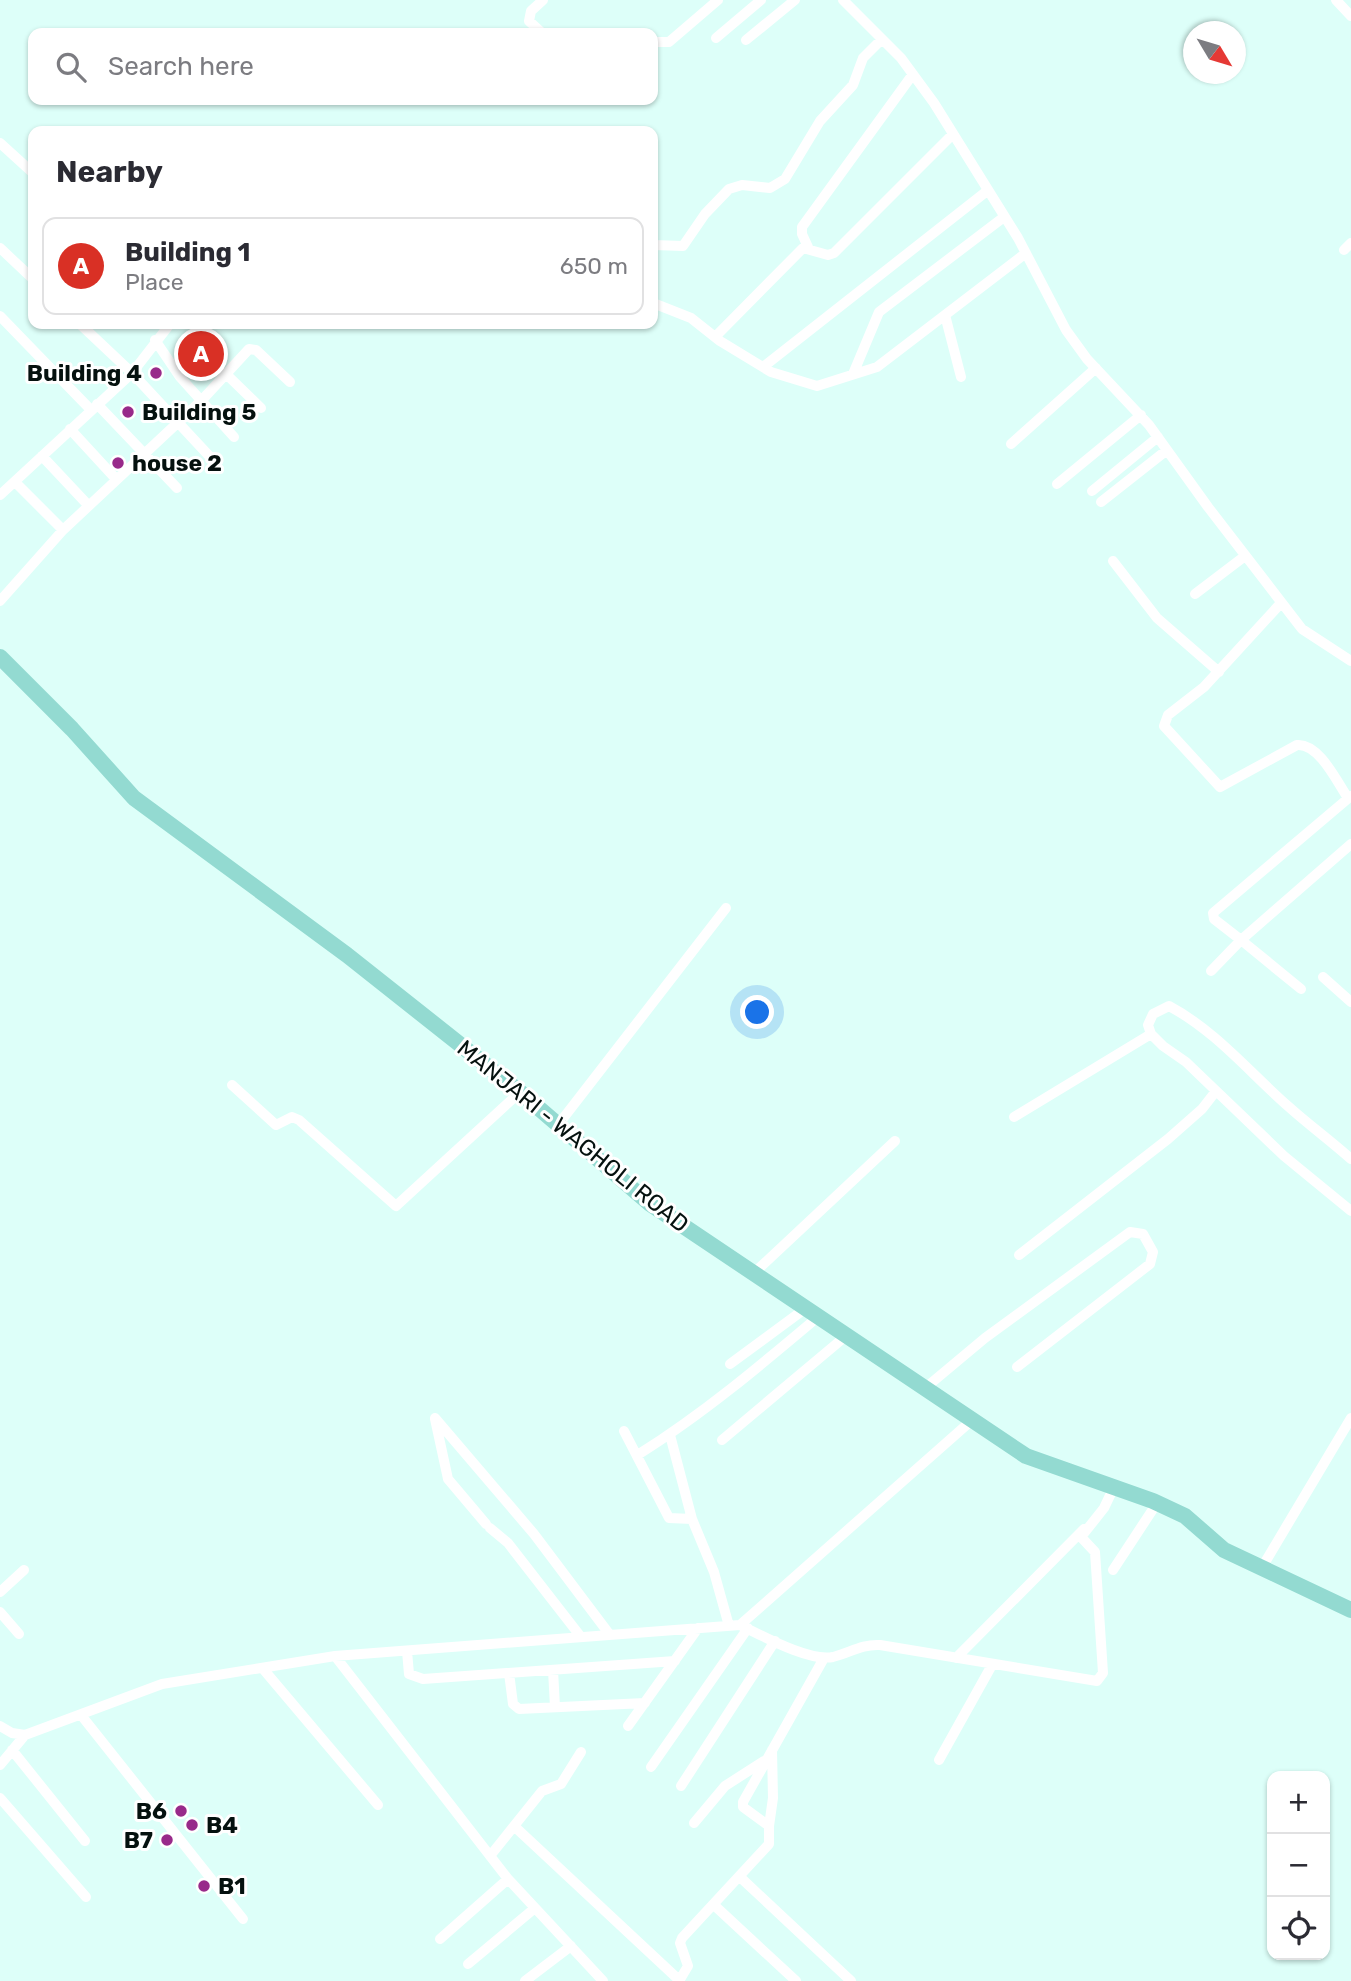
<!DOCTYPE html>
<meta charset="utf-8">
<style>
:root{--surface:#fff;--page:#f7f7f7;--text:#2b2b33;--muted:#7c7c81;--line:#e1e1e2;--accent:#d93025}
body{margin:0;font-family:Rubik,sans-serif;background:var(--page);color:var(--text)}
.controls{position:absolute;right:21px;bottom:21px;display:grid;overflow:hidden;border-radius:14px;box-shadow:0 2px 5px #0004}
.controls button{width:63px;height:63px;display:grid;place-items:center;padding:0;border:0;border-bottom:2px solid var(--line);background:var(--surface);color:var(--text);font:35px sans-serif}
.compass{position:absolute;left:1183px;top:21px;width:63px;height:63px;border-radius:50%;background:var(--surface);box-shadow:0 2px 5px #0004;rotate:128deg}
.you{position:absolute;left:758px;top:1013px;width:24px;height:24px;margin:-18px;border:5px solid #fff;border-radius:50%;background:#1a73e8;box-shadow:0 0 0 10px #1a73e833}
.badge{display:grid;place-items:center;width:46px;height:46px;border-radius:50%;background:var(--accent);color:#fff;font-size:23px;font-weight:700}
.pin{position:absolute;translate:-50% -50%;border:4px solid #fff;box-shadow:0 2px 7px #0006}
.list{margin:0;padding:0;list-style:none}
h2{display:flex;justify-content:space-between;align-items:center;height:91px;margin:0;padding:0 28px;font-size:30px}
h2 small{font-size:23px;font-weight:400;color:var(--muted)}
.list li{display:grid;grid-template-columns:46px 1fr auto;gap:21px;align-items:center;box-sizing:border-box;height:98px;margin:0 14px 14px;padding:0 14px;border:2px solid var(--line);border-radius:14px}
.list b{display:block;font-size:26px;white-space:nowrap}
.list p{margin:0;font-size:23px;white-space:nowrap;color:var(--muted)}
.list em{font-size:23px;font-style:normal;color:var(--muted)}
.icon{flex:none;width:38px;height:38px;fill:none;stroke:currentColor;stroke-width:2;stroke-linecap:round;stroke-linejoin:round}
.map{position:relative;flex:none;width:1351px;height:1981px;overflow:hidden}
.search{position:absolute;background:var(--surface);box-shadow:0 2px 5px #0004;left:28px;top:28px;width:630px;height:77px;display:flex;align-items:center;gap:18px;box-sizing:border-box;padding:0 24px;border-radius:14px;color:var(--muted);font-size:26px}
.panel{position:absolute;background:var(--surface);box-shadow:0 2px 5px #0004;left:28px;top:126px;width:630px;height:203px;border-radius:14px}
.map>svg:first-child{display:block}
.lines{fill:none;stroke-linecap:round;stroke-linejoin:round}
.minor{stroke:#fff;stroke-width:10}
.primary{stroke:#93dad1;stroke-width:16}
.poi-dot{fill:#982a8a;stroke:#fff;stroke-width:2.5}
.labels{text-anchor:middle;dominant-baseline:central;stroke-width:6;stroke-linejoin:round;paint-order:stroke}
.poi-label{font-size:23px;font-weight:bold;fill:#05110f;stroke:#fff;text-anchor:start}
.street-label{font-size:23px;fill:#05110f;stroke:#fff}
</style>
<div class="map">
<svg width="1351" height="1981" viewBox="0 0 1351 1981">
<rect width="100%" height="100%" fill="#ddfff9"/>
<g class="lines">
<path class="minor" d="M843,0L901,58L934,103L1018,238L1066,330L1087,359L1149,425L1208,507L1302,629L1351,661
M1336,0L1351,16
M542,33L529,21L531,11L543,0
M716,38L761,0
M746,40L795,0
M653,42H669L718,0
M0,143L33,173
M653,245L683,246L705,214L729,189L742,185L770,188L785,179L820,121L853,85L863,58L882,39
M808,247L802,234V227L913,74
M0,248L33,279
M1344,250L1351,243
M653,303L691,318L720,341L771,372L817,386L877,367L1026,253
M945,315L961,377
M0,316L91,410
M80,324L132,373L212,459
M715,337L803,248L828,255L834,253L953,134
M155,340L180,377L234,437
M763,367L987,191
M225,373L261,408
M853,374L879,312L1004,217
M97,404L177,488
M70,429L116,479
M1011,444L1096,368
M42,456L88,505
M15,482L63,530
M1057,484L1141,415
M1092,491L1158,437
M0,495L132,373L170,324
M1101,502L1167,450
M1113,561L1157,618L1219,672
M1195,594L1245,556
M0,601L63,530L202,400L249,349L256,350L290,382
M1281,603L1204,687L1168,715L1164,726L1220,787L1297,745C1319,743 1337,782 1348,798
M1211,971L1241,940L1214,919L1213,913L1351,796
M1323,977L1351,1002
M1301,989L1241,940L1351,844
M232,1085L276,1125L292,1117L299,1120L396,1206L520,1092
M1014,1117L1151,1034
M558,1125L726,908
M1351,1159C1331,1141 1309,1125 1289,1107C1250,1073 1216,1031 1169,1006L1153,1014L1148,1025L1151,1034L1163,1046L1186,1062L1284,1156L1351,1211
M1019,1255L1168,1139L1202,1109L1216,1091
M754,1273L895,1141
M730,1364L806,1308
M924,1389L985,1338L1130,1232L1143,1234L1153,1252L1150,1264L1017,1367
M435,1418L534,1534L610,1635
M435,1419L448,1479L486,1524
M624,1431L669,1518L692,1519
M670,1435L692,1519L714,1572L729,1626
M722,1440L847,1335
M639,1454C703,1414 761,1365 819,1316
M490,1528L508,1543L581,1637
M1261,1569L1351,1418
M1113,1570L1157,1503
M0,1592L24,1570
M0,1612L19,1634
M740,1625C761,1635 809,1662 833,1657C850,1653 861,1644 880,1645L1097,1681L1103,1673L1095,1552L1081,1537L1104,1508L1114,1487
M407,1651L409,1674L423,1679L675,1661
M335,1656L508,1879L603,1981
M956,1658L1084,1529
M264,1670L378,1805
M553,1670L555,1707
M509,1673L513,1704L519,1709L645,1703
M81,1715L243,1919
M0,1726L12,1733L25,1735L162,1684L335,1656L740,1625L971,1421
M628,1726L698,1628
M12,1750L85,1841
M939,1760L992,1665
M0,1765L25,1735
M651,1767L748,1628
M681,1786L775,1641
M0,1798L86,1897
M694,1823L725,1786L764,1761
M514,1826L679,1980
M769,1826L773,1798L772,1750
M490,1856L542,1791L561,1784L581,1752
M740,1877L851,1981
M714,1905L796,1981
M440,1939L508,1879
M468,1964L535,1908
M525,1981L571,1946
M679,1981L688,1966L680,1943L682,1938L769,1844V1826L743,1807V1802L824,1658"/>
<path class="primary" d="M0,657L72,729L134,798L347,955L520,1092L649,1203L1026,1456L1153,1501L1185,1516L1224,1550L1351,1610"/>
</g>
<g class="poi-dot">
<circle cx="156" cy="373" r="7"/>
<circle cx="128" cy="412" r="7"/>
<circle cx="118" cy="463" r="7"/>
<circle cx="181" cy="1811" r="7"/>
<circle cx="192" cy="1825" r="7"/>
<circle cx="167" cy="1840" r="7"/>
<circle cx="204" cy="1886" r="7"/>
</g>
<g class="labels">
<g class="poi-label">
<text x="142" y="373" text-anchor="end">Building 4</text>
<text x="142" y="412">Building 5</text>
<text x="132" y="463">house 2</text>
<text x="167" y="1811" text-anchor="end">B6</text>
<text x="206" y="1825">B4</text>
<text x="153" y="1840" text-anchor="end">B7</text>
<text x="218" y="1886">B1</text>
</g>
<g class="street-label">
<text transform="translate(573 1136) rotate(39)">MANJARI - WAGHOLI ROAD</text>
</g>
</g>
</svg>
<div class="controls">
<button>+</button>
<button>−</button>
<button><svg class="icon" aria-label="locate" viewBox="0 0 24 24"><circle cx="12" cy="12" r="6"/><path d="M12 2v4M12 18v4M2 12h4M18 12h4"/></svg></button>
</div>
<svg class="compass" viewBox="-18 -18 36 36"><path d="M0-13l5 13h-10z" fill="#e53935"/><path d="M0 13l5-13h-10z" fill="#7c7c81"/></svg>
<div class="you"></div>
<div class="pin badge" style="left:201px;top:354px">A</div>
<div class="search"><svg class="icon" aria-label="search" viewBox="0 0 24 24"><circle cx="10" cy="10" r="6"/><path d="M15 15l6 6"/></svg>Search here</div>
<section class="panel">
<h2>Nearby<small></small></h2>
<ul class="list">
<li><span class="badge">A</span><div><b>Building 1</b><p>Place</p></div><em>650 m</em></li>
</ul>
</section>
</div>
